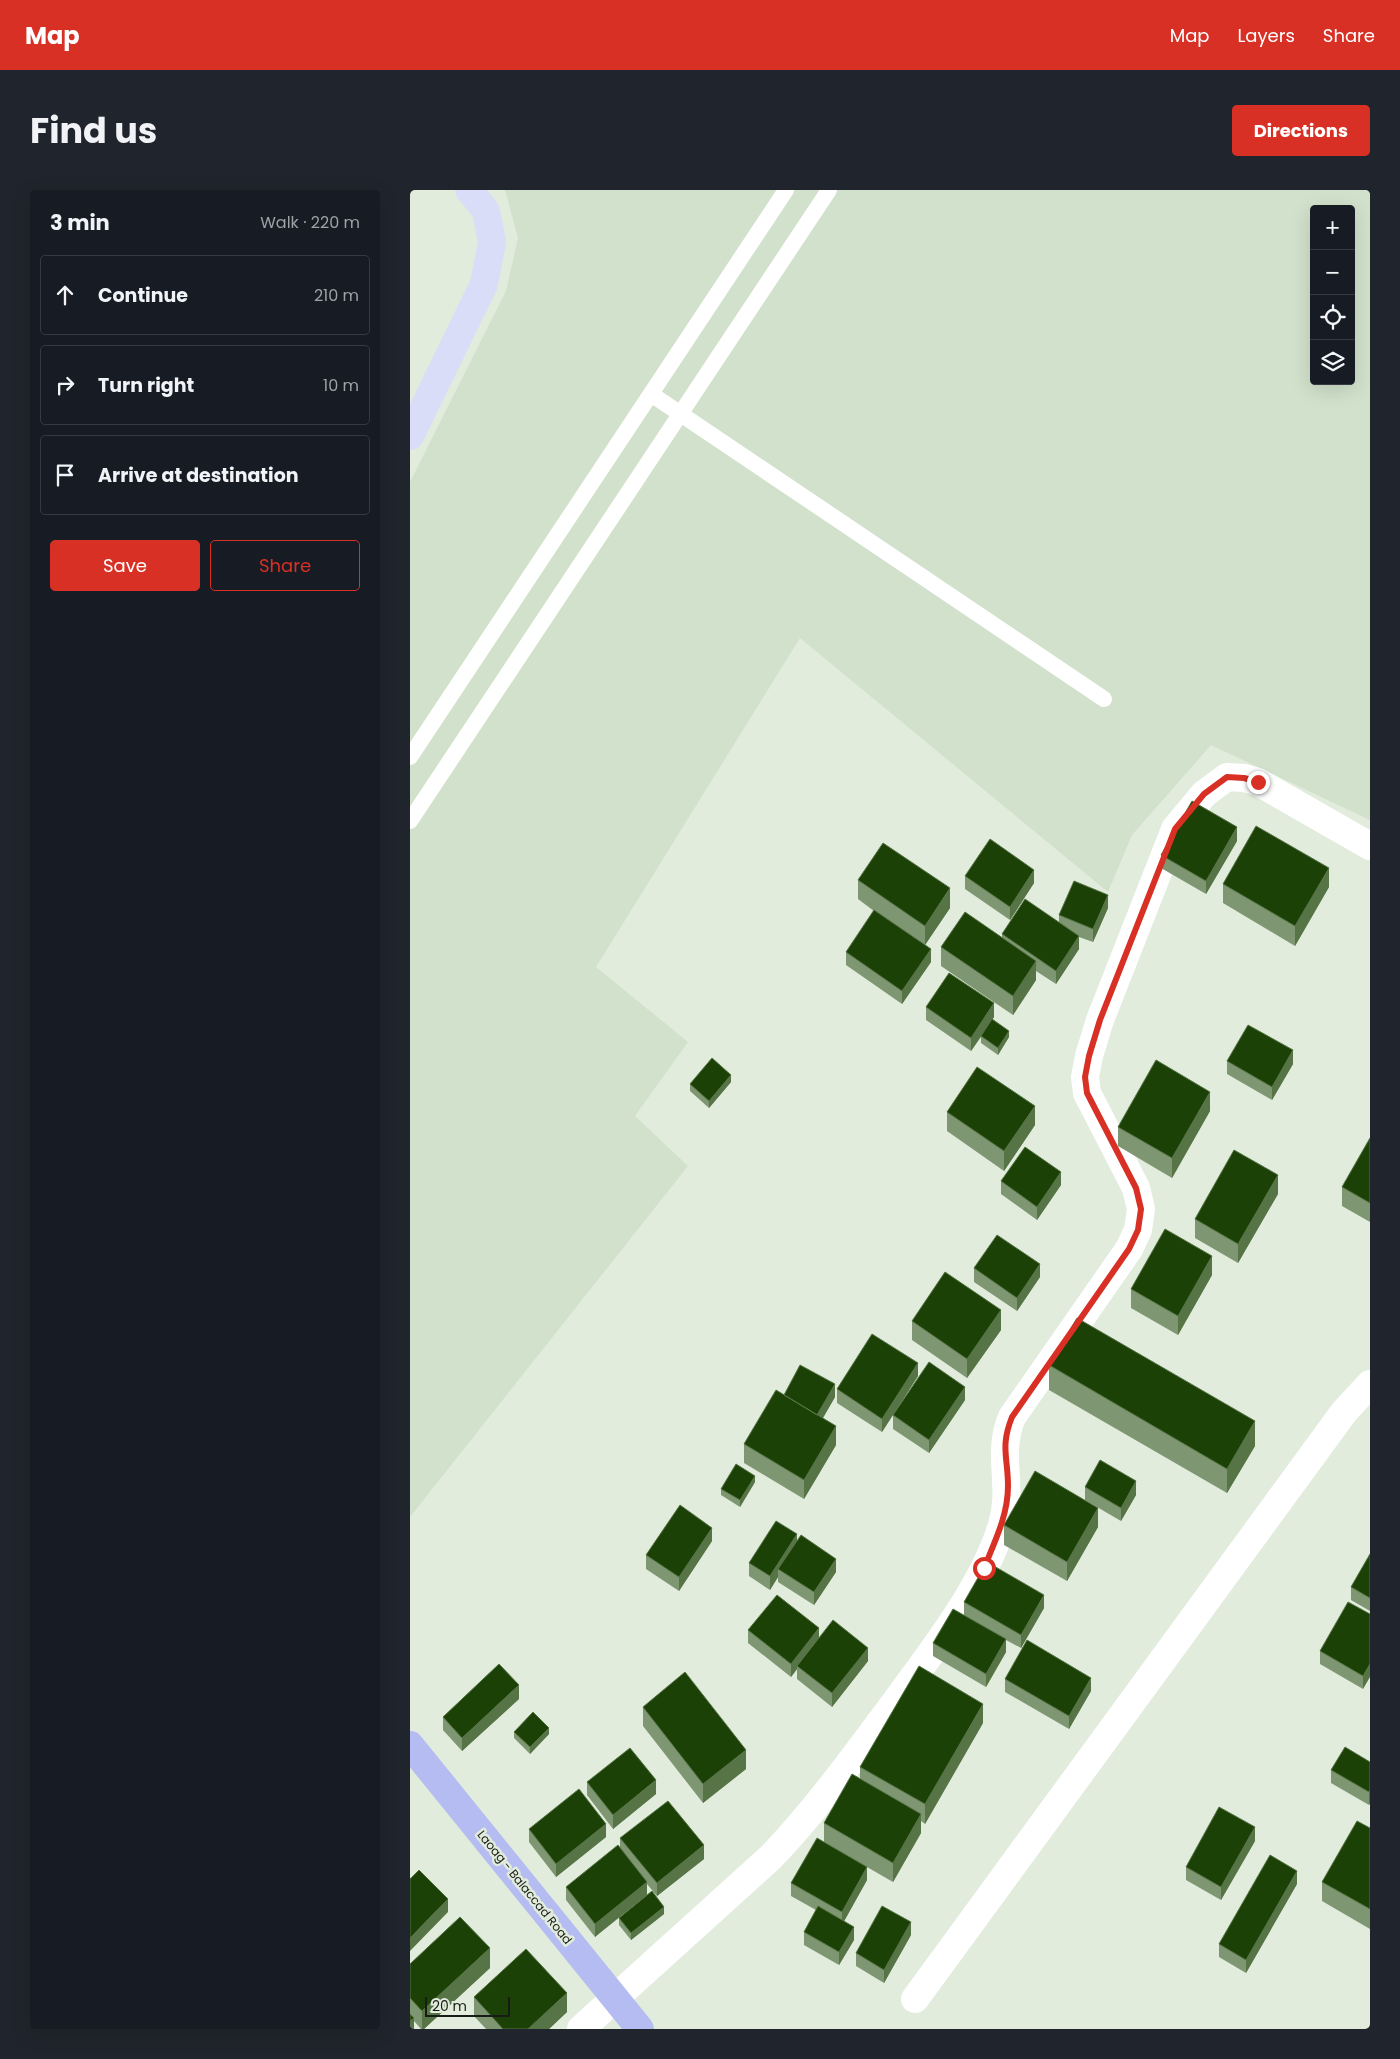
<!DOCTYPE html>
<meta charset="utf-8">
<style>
:root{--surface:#171b24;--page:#20242c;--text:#f1f3f6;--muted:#9ea1a6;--line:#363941;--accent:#d93025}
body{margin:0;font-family:Poppins,sans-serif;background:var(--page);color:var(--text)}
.controls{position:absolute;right:15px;top:15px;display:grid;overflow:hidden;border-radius:5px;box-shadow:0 5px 20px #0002}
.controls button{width:45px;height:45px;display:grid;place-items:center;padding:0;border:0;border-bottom:1px solid var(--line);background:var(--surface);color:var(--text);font:25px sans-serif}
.scale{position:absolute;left:15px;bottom:12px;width:85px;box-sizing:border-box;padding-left:5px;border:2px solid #181c16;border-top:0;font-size:14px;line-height:18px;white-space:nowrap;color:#181c16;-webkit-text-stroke:4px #e1ecdc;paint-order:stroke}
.stop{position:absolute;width:15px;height:15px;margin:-11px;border:4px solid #d93025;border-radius:50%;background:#fff}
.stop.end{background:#d93025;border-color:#fff;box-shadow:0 1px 5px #0008}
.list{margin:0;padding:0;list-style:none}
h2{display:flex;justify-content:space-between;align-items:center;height:65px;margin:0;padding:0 20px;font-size:21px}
h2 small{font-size:16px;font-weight:400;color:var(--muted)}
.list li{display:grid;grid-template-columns:32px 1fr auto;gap:15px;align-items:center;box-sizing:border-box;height:80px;margin:0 10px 10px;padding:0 10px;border:1px solid var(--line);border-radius:5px}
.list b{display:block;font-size:19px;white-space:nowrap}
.list em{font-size:16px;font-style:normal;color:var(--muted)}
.actions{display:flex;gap:10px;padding:15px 20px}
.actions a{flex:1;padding:11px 0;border:1px solid var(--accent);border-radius:5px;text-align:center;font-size:18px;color:var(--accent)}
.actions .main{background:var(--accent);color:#fff}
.icon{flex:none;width:28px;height:28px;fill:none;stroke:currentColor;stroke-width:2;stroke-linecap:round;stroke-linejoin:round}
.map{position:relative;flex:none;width:960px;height:1839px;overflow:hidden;border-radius:5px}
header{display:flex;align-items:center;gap:30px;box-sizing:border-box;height:70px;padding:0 25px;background:var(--accent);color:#fff}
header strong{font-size:24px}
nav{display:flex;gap:28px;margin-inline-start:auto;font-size:18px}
.intro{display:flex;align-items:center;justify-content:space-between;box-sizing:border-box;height:120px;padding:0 30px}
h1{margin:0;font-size:35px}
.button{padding:12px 22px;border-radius:5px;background:var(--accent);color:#fff;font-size:18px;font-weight:700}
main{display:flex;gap:30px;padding:0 30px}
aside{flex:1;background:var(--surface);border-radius:5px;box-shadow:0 5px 20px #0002}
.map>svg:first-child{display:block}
.built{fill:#d1e1cb;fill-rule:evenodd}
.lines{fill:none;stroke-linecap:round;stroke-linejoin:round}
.lane{stroke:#fff;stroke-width:16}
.street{stroke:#fff;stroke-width:28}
.secondary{stroke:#daddf8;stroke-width:28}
.primary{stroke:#b5bcf1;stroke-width:28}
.wall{fill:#7e9671}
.shaded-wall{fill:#567446}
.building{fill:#1b4106;stroke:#567446}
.route{stroke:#d93025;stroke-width:6}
.labels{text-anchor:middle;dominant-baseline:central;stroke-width:5;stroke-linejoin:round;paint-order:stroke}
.street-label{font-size:12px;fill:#181c16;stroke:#e1ecdc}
</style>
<header>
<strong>Map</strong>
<nav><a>Map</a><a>Layers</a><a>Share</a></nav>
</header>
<div class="intro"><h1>Find us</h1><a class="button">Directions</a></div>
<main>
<aside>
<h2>3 min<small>Walk · 220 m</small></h2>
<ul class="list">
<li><svg class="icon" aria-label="ahead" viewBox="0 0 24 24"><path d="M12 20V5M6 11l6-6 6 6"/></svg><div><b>Continue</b></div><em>210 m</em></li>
<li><svg class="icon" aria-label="right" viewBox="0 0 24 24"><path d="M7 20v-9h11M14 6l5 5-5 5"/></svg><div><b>Turn right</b></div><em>10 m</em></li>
<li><svg class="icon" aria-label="arrive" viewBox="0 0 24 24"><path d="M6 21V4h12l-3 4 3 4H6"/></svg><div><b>Arrive at destination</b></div></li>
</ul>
<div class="actions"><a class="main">Save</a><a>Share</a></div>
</aside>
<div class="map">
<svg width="960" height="1839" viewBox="0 0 960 1839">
<rect width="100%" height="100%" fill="#e1ecdc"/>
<path class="built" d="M95,0H960V630L801,555L722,645L698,702L390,448L186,777L278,852L225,926L278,976L0,1327V292L96,101L108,48ZM904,19H941V191H904Z"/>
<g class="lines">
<path class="lane" d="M241,204L694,509
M0,567L376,0
M0,631L419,0"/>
<path class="street" d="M505,1809L934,1222L960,1194
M171,1839L361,1667C405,1621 442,1570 480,1519C519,1466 573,1398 592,1335C604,1295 586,1265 602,1227L719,1059L728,1040L731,1019L726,998L677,903L675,887L679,866L690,830L765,639L794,604L817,587L834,588L848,592L960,656"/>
<path class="secondary" d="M0,246L74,94L82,52L76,21L59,0"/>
<path class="primary" d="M0,1555L230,1839"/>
</g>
<path class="wall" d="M827,651L796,704L751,678V665Z
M555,686L624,693L600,730L555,699Z
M448,690L540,718L515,755L521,772L492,814L436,775V762L464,721L448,709Z
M813,694L919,697L885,756L813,713Z
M698,718L683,752L669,747V759L646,794L626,781V790L603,825L531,776V757L592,747V744L649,732V725Z
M516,817L584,827L582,829L599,847L588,865L571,853V847L561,861L516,830Z
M817,871L883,874L862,910L817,884Z
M321,892L299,918L280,901V894Z
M800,921L762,988L708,956V937Z
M537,922L625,935L594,981L537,941Z
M960,948V1032L932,1016V997Z
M591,991L651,995L627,1030L591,1004Z
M868,1004L828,1073L785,1048V1029Z
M564,1078L630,1087L607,1121L564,1092Z
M802,1085L768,1145L721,1118V1099Z
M502,1131L591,1140L557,1188L502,1150Z
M639,1175L845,1256L817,1303L639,1200Z
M508,1186L472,1242L427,1213V1199Z
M374,1205L425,1207L413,1228L426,1255L394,1309L334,1273V1254Z
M555,1210L519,1263L483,1239V1225Z
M345,1292L330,1317L311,1305V1299Z
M675,1297L726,1305L711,1331L675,1310Z
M594,1335L688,1337L657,1391L594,1355Z
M387,1350L426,1382L404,1415L368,1392V1387L360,1400L339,1386V1373Z
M302,1351L269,1401L236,1379V1365Z
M960,1364V1421L941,1410V1397Z
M554,1412L634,1418L611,1458L596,1450V1462L576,1497L523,1466V1453L554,1425Z
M960,1424L953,1499L910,1474V1461Z
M338,1440L409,1448L458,1471L422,1517L387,1489V1479L381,1487L338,1453Z
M595,1489L681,1501L659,1539L595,1502Z
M109,1509L52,1561L33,1540V1527Z
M233,1517L336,1579L293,1613L233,1536Z
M573,1533L515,1634L511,1631V1643L483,1692L457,1677V1690L434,1731L444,1750L429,1775L394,1755V1742L406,1720L381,1706V1693L414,1652V1633L450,1589V1577Z
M104,1542L139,1544L120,1564L104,1548Z
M960,1572V1613L959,1615L921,1593V1580Z
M177,1592L246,1604L203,1639L177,1605Z
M960,1638V1739L912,1711V1692Z
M119,1639L196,1647L146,1687L119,1652Z
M210,1648L294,1669L247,1706L237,1694L185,1747L156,1710V1697L210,1659Z
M845,1651L811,1710L776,1690V1677Z
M887,1694L836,1783L809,1767V1754Z
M254,1724L221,1750L209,1735V1728Z
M501,1745L474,1793L446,1776V1763Z
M0,1774L80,1778L14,1839H11L4,1831V1839H0Z
M64,1807L157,1822L139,1839H76L64,1826Z"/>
<path class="shaded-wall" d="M827,637V651L796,704V691Z
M919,678V697L885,756V736Z
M624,680V693L600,730V717Z
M540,698V718L515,755V736Z
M698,705V718L683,752V739Z
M669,746V759L646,794V781Z
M521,759V772L492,814V801Z
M626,771V790L603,825V806Z
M584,813V827L561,861V848Z
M599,841V847L588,865V858Z
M883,860V874L862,910V897Z
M321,885V892L299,918V911Z
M800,902V921L762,988V968Z
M625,916V935L594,981V961Z
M651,982V995L627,1030V1017Z
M868,985V1004L828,1073V1054Z
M802,1066V1085L768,1145V1126Z
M630,1074V1087L607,1121V1108Z
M591,1120V1140L557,1188V1169Z
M508,1173V1186L472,1242V1229Z
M425,1194V1207L407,1238V1225Z
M555,1197V1210L519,1263V1250Z
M845,1231V1256L817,1303V1279Z
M426,1236V1255L394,1309V1290Z
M345,1286V1292L330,1317V1310Z
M726,1291V1305L711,1331V1318Z
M688,1318V1337L657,1391V1372Z
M302,1338V1351L269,1401V1387Z
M387,1344V1357L368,1379V1387L360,1400V1386Z
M426,1369V1382L404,1415V1402Z
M634,1405V1418L611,1458V1445Z
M409,1438V1452L387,1476V1479L381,1487V1474Z
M596,1449V1462L576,1497V1484Z
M458,1458V1471L422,1517V1503Z
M960,1474V1487L953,1499V1486Z
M681,1488V1501L659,1539V1526Z
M109,1495V1509L52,1561V1548Z
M573,1514V1533L515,1634V1614Z
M139,1538V1544L120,1564V1557Z
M336,1560V1579L293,1613V1594Z
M246,1590V1604L203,1639V1625Z
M960,1600V1613L959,1615V1602Z
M511,1624V1643L483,1692V1673Z
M196,1634V1647L146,1687V1674Z
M845,1637V1651L811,1710V1697Z
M294,1655V1669L247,1706V1693Z
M457,1677V1690L432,1735V1722Z
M887,1681V1694L836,1783V1770Z
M237,1692V1705L185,1747V1734Z
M38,1709V1722L0,1761V1748Z
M254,1717V1724L221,1750V1743Z
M501,1732V1745L474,1793V1780Z
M444,1737V1750L429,1775V1762Z
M80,1758V1778L14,1839H12V1821Z
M157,1803V1822L139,1839H118Z
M4,1828V1839H0V1831Z"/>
<path class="building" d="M782,611L827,637L796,691L751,665Z
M846,636L919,678L885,736L813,694Z
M580,649L624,680L600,717L555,686Z
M473,653L540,698L515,736L448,690Z
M664,691L698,705L683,739L649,725Z
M615,709L669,746L646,781L592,744Z
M464,720L521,759L492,801L436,762Z
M555,722L626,771L603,806L531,757Z
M539,783L584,813L561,848L516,817Z
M582,829L599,841L588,858L571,846Z
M838,835L883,860L862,897L817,871Z
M302,868L321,885L299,911L280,894Z
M746,870L800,902L762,968L708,937Z
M567,877L625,916L594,961L537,922Z
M960,948V1013L932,997Z
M615,957L651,982L627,1017L591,991Z
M824,960L868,985L828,1054L785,1029Z
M755,1039L802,1066L768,1126L721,1099Z
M587,1045L630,1074L607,1108L564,1078Z
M535,1082L591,1120L557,1169L502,1131Z
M667,1128L845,1231L817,1279L639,1175Z
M462,1144L508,1173L472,1229L427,1199Z
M519,1172L555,1197L519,1250L483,1225Z
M390,1175L425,1194L407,1225L374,1205Z
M366,1200L426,1236L394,1290L334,1254Z
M690,1270L726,1291L711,1318L675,1297Z
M326,1274L345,1286L330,1310L311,1299Z
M625,1281L688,1318L657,1372L594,1335Z
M270,1315L302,1338L269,1387L236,1365Z
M366,1331L387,1344L360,1386L339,1373Z
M391,1345L426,1369L404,1402L368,1379Z
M960,1364V1408L941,1397Z
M577,1372L634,1405L611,1445L554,1412Z
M367,1405L409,1438L381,1474L338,1440Z
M938,1412L960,1424V1474L953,1486L910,1461Z
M543,1419L596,1449L576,1484L523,1453Z
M423,1430L458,1458L422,1503L387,1476Z
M617,1450L681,1488L659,1526L595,1489Z
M89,1474L109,1495L52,1548L33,1527Z
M509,1476L573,1514L515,1614L450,1577Z
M275,1482L336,1560L293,1594L233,1517Z
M123,1522L139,1538L120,1557L104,1542Z
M935,1557L960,1572V1600L959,1602L921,1580Z
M220,1558L246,1590L203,1625L177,1592Z
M442,1584L511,1624L483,1673L414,1633Z
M169,1599L196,1634L146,1674L119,1639Z
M258,1611L294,1655L247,1693L210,1648Z
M809,1617L845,1637L811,1697L776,1677Z
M947,1631L960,1638V1719L912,1692Z
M407,1648L457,1677L432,1722L381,1693Z
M208,1655L237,1692L185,1734L156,1697Z
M860,1665L887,1681L836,1770L809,1754Z
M9,1680L38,1709L0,1748V1689Z
M242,1701L254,1717L221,1743L209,1728Z
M408,1716L444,1737L429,1762L394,1742Z
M472,1716L501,1732L474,1780L446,1763Z
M50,1727L80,1758L12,1821L0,1808V1774Z
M116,1759L157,1803L118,1839H93L64,1807Z
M0,1824L4,1828L0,1831Z"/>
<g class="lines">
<path class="route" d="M574,1378C585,1351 598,1325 598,1296C598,1267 590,1257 602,1227L719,1059L728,1040L731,1019L726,998L677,903L675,887L679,866L690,830L765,639L794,604L817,587L834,588L848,592"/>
</g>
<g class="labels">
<g class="street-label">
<text transform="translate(115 1697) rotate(51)">Laoag - Balaccad Road</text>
</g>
</g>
</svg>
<div class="controls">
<button>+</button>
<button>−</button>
<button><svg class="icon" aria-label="locate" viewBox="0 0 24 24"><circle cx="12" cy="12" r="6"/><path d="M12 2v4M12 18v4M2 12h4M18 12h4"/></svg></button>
<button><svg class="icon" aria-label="layers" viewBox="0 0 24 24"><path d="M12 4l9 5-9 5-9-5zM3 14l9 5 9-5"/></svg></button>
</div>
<div class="scale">20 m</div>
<div class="stop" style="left:574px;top:1378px"></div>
<div class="stop end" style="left:848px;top:592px"></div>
</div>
</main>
